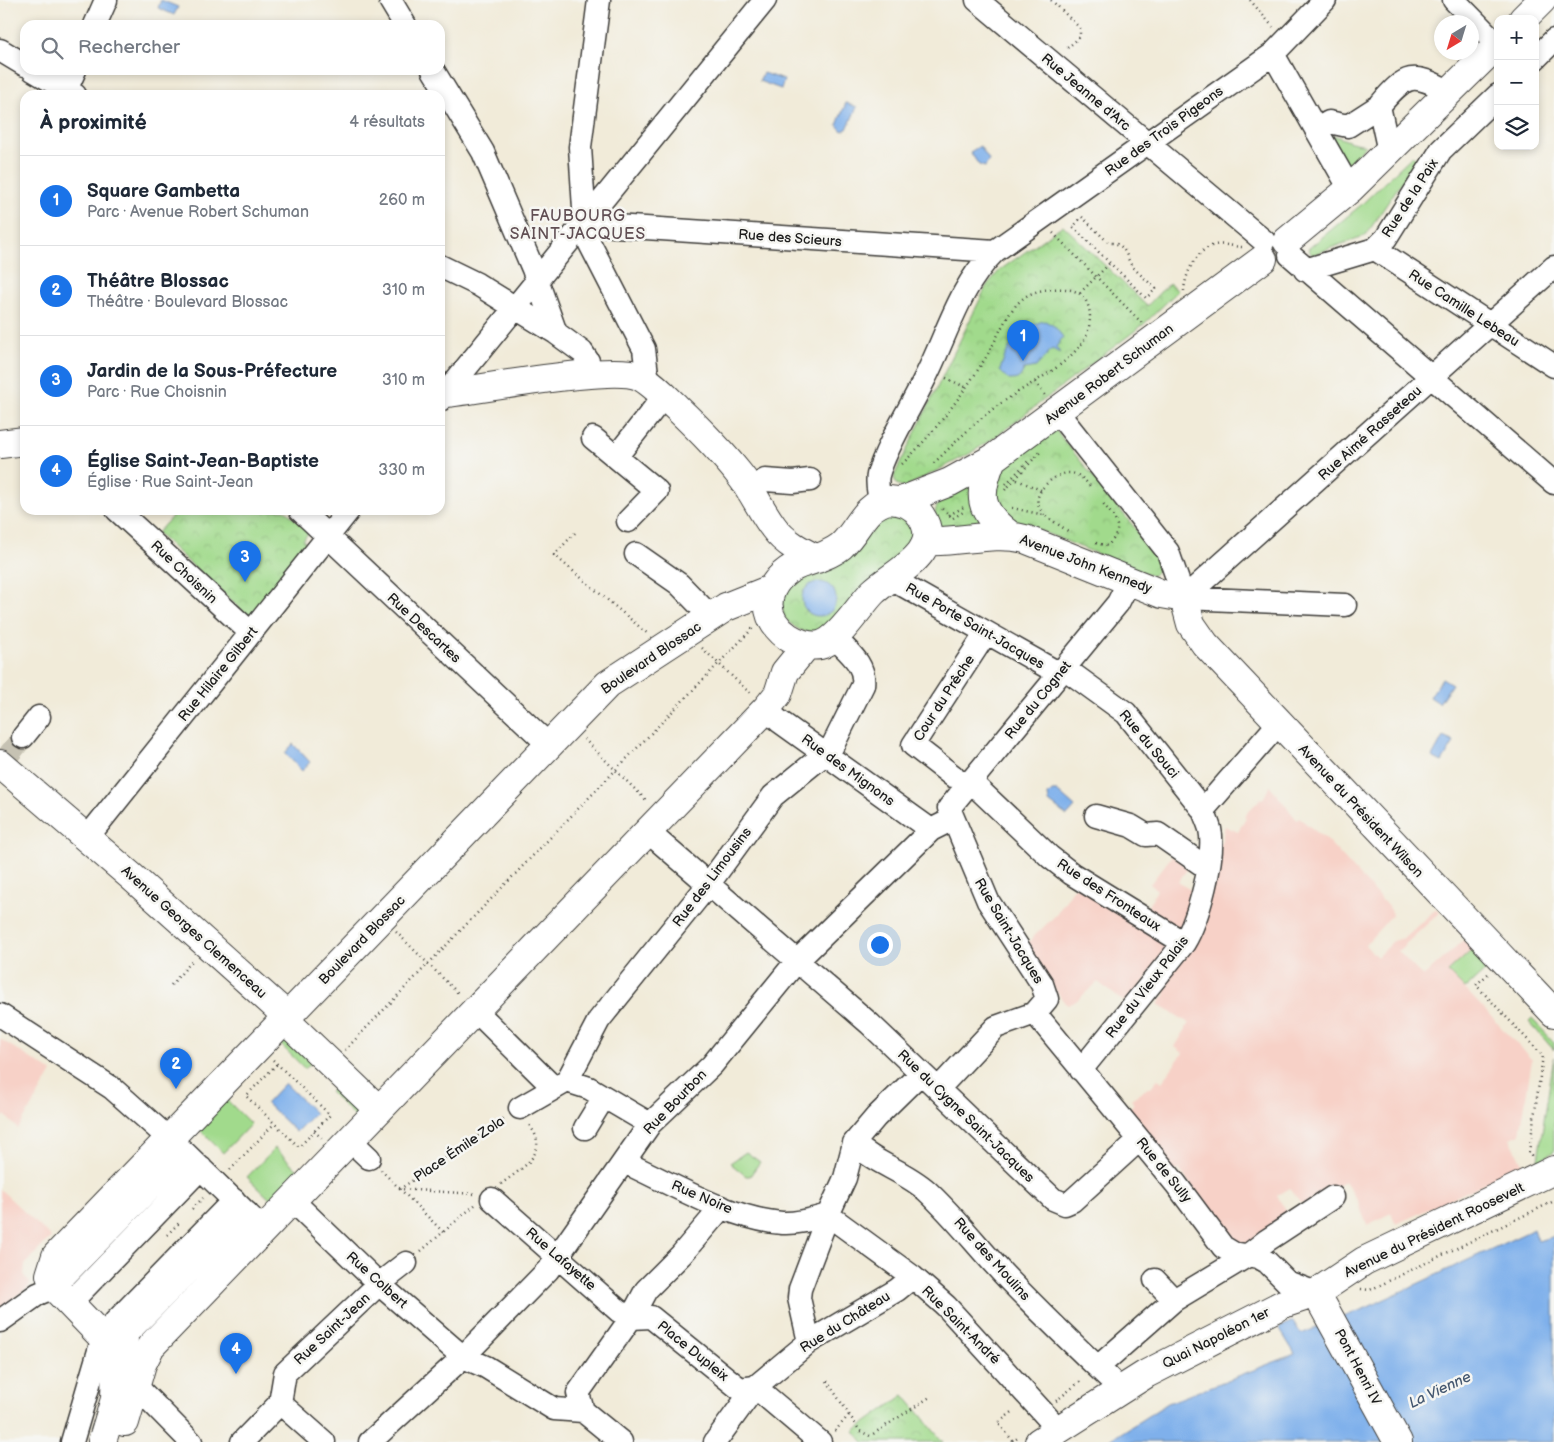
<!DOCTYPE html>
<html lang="fr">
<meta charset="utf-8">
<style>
:root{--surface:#fff;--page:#f6f6f7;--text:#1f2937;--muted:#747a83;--line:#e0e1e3;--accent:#1a73e8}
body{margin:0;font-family:"Balsamiq Sans",sans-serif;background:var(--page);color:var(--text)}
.controls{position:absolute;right:15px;top:15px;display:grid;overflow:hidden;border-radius:10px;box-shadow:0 2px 8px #0003}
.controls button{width:45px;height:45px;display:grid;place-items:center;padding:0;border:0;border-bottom:1px solid var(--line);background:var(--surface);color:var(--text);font:25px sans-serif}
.compass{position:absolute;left:1434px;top:15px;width:45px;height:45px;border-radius:50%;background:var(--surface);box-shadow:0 2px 8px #0003;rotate:218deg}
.you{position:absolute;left:879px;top:944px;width:18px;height:18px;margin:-12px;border:4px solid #fff;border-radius:50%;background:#1a73e8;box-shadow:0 0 0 8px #1a73e833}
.badge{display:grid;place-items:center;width:32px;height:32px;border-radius:50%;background:var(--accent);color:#fff;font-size:16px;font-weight:700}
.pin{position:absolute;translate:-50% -41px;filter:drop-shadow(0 1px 2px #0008)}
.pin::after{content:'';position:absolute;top:26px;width:18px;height:15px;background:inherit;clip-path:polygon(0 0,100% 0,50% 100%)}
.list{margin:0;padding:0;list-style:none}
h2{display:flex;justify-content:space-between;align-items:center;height:65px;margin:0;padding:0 20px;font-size:21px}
h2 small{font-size:16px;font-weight:400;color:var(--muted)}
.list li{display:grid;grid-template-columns:32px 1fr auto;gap:15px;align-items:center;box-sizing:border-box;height:90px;padding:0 20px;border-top:1px solid var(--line)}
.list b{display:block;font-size:19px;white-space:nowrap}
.list p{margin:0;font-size:16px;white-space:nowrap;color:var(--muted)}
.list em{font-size:16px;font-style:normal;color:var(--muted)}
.icon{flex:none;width:28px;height:28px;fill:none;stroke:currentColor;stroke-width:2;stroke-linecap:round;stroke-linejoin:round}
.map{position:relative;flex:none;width:1554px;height:1442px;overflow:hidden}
.search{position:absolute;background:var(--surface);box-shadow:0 2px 8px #0003;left:20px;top:20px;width:425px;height:55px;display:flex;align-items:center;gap:12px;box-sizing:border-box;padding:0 18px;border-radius:15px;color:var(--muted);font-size:19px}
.panel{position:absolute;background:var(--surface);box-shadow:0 2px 8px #0003;left:20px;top:90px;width:425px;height:425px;border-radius:15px}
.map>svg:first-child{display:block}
.built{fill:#f7d1c7}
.green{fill:#a1da8c;stroke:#5e7b54}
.park{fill:url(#park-crowns);stroke:#5e7b54}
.water{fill:#7fb0eb;stroke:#4e6684}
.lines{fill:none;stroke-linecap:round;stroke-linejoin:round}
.minor-tunnel{stroke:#c6c2b3;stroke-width:22;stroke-dasharray:22 11;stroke-linecap:butt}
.minor-casing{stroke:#3c3b38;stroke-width:25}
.major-casing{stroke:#3c3b38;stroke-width:30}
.path{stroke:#3c3b38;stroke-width:2.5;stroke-dasharray:1 4;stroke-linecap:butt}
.minor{stroke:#fff;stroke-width:22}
.major{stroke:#fff;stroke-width:28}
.labels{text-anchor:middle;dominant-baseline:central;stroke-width:5;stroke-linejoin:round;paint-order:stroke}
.street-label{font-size:14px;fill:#1c1c1c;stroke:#f6f6f2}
.water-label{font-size:15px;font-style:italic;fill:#44576f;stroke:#f6f6f2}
.quarter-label{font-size:16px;letter-spacing:1px;fill:#614f54;stroke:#f6f6f2}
</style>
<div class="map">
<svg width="1554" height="1442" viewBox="0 0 1554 1442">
<defs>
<pattern id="park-crowns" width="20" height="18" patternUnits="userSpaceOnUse" patternTransform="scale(1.25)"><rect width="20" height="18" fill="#a1da8c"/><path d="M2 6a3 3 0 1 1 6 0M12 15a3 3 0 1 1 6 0" fill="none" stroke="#8aba78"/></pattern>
</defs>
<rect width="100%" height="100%" fill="#f6f6f2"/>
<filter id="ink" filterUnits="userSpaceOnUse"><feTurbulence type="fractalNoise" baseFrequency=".02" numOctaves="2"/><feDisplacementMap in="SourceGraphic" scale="10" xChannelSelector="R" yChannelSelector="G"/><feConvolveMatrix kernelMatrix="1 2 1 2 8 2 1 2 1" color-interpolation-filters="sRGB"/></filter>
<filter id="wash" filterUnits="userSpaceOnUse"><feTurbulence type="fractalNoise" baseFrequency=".0096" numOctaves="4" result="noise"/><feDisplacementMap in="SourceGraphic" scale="20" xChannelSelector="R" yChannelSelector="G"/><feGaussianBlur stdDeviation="1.12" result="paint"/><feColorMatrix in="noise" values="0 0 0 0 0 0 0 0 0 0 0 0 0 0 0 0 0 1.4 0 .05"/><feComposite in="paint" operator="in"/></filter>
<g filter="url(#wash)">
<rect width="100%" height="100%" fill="#f1ebd9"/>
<path class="built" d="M1270,786L1297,820L1299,818L1328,841L1391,910L1393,914L1365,945L1377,957L1393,941L1404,938L1436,909L1439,913L1398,951L1423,977L1464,940L1473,949L1449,972L1532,1060L1520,1134L1510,1138L1523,1166L1396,1224L1391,1213L1367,1225L1357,1200L1345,1181L1309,1205L1300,1203L1290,1188L1277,1196L1286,1211L1284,1221L1246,1246L1234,1243L1179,1169L1172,1173L1124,1113L1134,1104L1131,1099L1148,1088H1150L1158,1079L1162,1082L1183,1053L1175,1047L1189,1023L1158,1004L1166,994L1158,988L1200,931L1225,826L1238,832L1246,817L1244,816L1261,798L1263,799Z
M1172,856L1188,868L1178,882L1195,893L1181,932L1145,911L1157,890L1150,884Z
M1076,885L1172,944L1127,1004L1098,982L1076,1001L1068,1005L1065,1003L1024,946L1056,915Z
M0,1039L52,1072L18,1129L5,1115L0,1120Z
M0,1189L51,1237L25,1264L24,1276L30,1283L29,1287L0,1309Z"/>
<path class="green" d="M1333,135L1351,142L1366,145L1343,168L1326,139Z
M1412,156L1417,159L1366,235L1312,255L1308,249L1361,205Z
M1473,949L1489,967L1465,989L1448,972Z
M1532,1019L1554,1042V1050L1529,1022Z
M284,1034L313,1061L305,1069L277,1041Z
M1554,1057V1151L1540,1162L1538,1159Z
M337,1085L366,1112L358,1120L330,1092Z
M223,1096L251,1124L223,1153L195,1125Z
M275,1148L304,1176L276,1205L247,1177Z
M746,1152L760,1162L750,1176H746L730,1163Z"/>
<path class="park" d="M1063,225L1147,306L1169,283L1178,291L1144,324L998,435L971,453L913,483L904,487L896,484L894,476L987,285L1000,270Z
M1053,427L1164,564L1152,576L1004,516L988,477Z
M981,470L996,528H939C923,499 961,483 981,470Z
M178,510H285L309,532L303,540L309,546L250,618L157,533Z
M898,511L914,525V548L824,630C805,636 797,630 783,617L781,592L875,516Z
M904,1395L943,1442H864L854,1431Z"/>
<path class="water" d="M161,0L178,7L174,15L158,8Z
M763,73L784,80L781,89L759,81Z
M846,103L857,107L847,129L842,131L837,125Z
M980,146L989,160L985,167L979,165L970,152Z
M1045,321L1054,326L1063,337L1056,347L1060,353L1052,349L1036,367L1024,369C1020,378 1019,380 1009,380L1000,371C1005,349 1021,325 1045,321Z
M802 599a17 17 0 1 1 34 0a17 17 0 1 1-34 0Z
M1442,678L1452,684L1439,703L1430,697Z
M1443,737L1454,742L1442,762L1432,757Z
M293,744L310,762L302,771L285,753Z
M1052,791H1057L1075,807L1067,816L1049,802L1048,795Z
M285,1083L315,1113L296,1132L266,1103Z
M1534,1229L1538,1241L1554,1236V1442H1107L1168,1403L1295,1354L1279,1328L1293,1321L1301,1334L1366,1308Z"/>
</g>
<g filter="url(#ink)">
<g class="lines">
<path class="minor-tunnel" d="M7,757L23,737"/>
<g class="minor-casing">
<path id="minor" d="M390,0L405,25
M599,0L580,147L585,224L590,244L644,349L648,382
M977,0L1264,241
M1454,0L1497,44
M95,25L106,0
M0,50L25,65
M1273,54L1350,189
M1535,59L1554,40
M33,70L75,95
M433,70L483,152L533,269L556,333
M66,90L75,70
M1316,130L1329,122L1348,126L1379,106
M1389,152L1379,106C1407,73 1412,72 1450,92
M585,224L995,251
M1375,249L1554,366
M1290,255L1554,483
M440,266L477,284L556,333L582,352L588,361L591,374
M1305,270L1375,249L1386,238L1441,150L1498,95
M440,400L765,0
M1058,413L1168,552L1184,598
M593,438L657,491L628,521
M616,457L664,396
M751,488L765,480L793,482L810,480
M880,502C879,493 876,484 878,475C885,448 912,405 925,378C947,335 959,286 995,251L1273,54L1325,0
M117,510L251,633
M300,510L549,745
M636,554L679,584L711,617
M890,578L1051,669L1071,673L1126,713L1203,810C1205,816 1208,822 1210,829C1216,856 1198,920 1184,943L1081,1070
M1184,598L1554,267
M1184,598L1345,605
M766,709L779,721L931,830
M23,737L39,717
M953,776L913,745L986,633
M962,782H971L1050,857L1072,874L1184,943
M1203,810L1279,723
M1096,816L1131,826L1146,835L1158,834L1207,868
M647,831L870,1024L1053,1199L1065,1204L1072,1201L1139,1140
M87,838L349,510
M475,1010L554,1088
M1035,1013L1176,1184L1223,1247L1233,1253L1258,1257L1267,1262L1287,1282L1316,1293
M0,1015L112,1088L185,1153L263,1229
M567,1081L589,1088L650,1124
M938,1089L996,1027L1035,1013L1047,999L1042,984L988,901L949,808L1118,603L1129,581
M520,1108L567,1081L599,1020L708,885L773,796L831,749L863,685C866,664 848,652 835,638
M585,1128L604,1097
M351,1141L369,1158
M854,1143C875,1164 905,1171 927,1191C957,1219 981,1251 1009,1280C1042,1314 1076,1347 1110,1379L1118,1390
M624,1162C672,1184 730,1219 782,1223C798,1224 813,1219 828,1215
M492,1199L619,1311L631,1318
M293,1201L379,1284L463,1357L486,1367L554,1409L583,1411
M828,1215L913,1277L946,1306L1058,1429
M1155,1280L1174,1300
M69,1304L201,1168
M631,1318L651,1317L740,1389L755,1387
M0,1321L38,1294L54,1287L185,1153
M809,1342L799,1298L800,1289L828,1215L845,1178L854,1143L876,1117L921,1073
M1098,1367L1174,1300L1247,1256L1266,1241L1333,1197
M126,1381L127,1334L247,1213
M136,1386L191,1442
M755,1387L820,1442
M280,1403L324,1442
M72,1442L103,1337L115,1322L234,1200
M242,1442L280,1403L285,1373L379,1284L406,1263
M370,1442L463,1357L548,1270L650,1124L712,1065L796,962L931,830L953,819
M621,1442L583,1411L578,1393L631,1318L646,1290L681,1255L722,1207
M715,1442L755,1387L809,1342L897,1290L913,1277"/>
</g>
<g class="major-casing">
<path id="major" d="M1523,19L1542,0
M1287,241L1350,189L1498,44
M440,394C478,390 612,364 639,376C653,383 665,397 677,408C699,429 720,450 739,474C753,491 761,511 774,528C785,543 801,551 817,559
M0,444L25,441
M992,459C977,496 978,511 1011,536
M889,500C903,501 913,504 921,516C945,552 894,572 873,592C859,606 839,641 820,645C810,647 797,643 788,637C753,612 769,572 807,562C819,558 831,554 841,546C859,530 863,506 889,500Z
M901,501L950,482L992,459L1263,259
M927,541C960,543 993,531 1025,539L1162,594L1184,598L1191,624L1205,644L1554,1013
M0,764L132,877L277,1007L285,1020L379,1110
M1316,1293L1398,1442
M125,1422L142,1364L151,1346L766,709L778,694L785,672L807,645
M102,1442L115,1399L116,1362L109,1344L54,1287L50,1275L56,1256L608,684L726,607L771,589
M1039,1442L1146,1374L1283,1304L1316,1293L1364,1261L1554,1170"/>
</g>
<path class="path" d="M1051,0L1080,28V37L1065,50
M1250,0L1273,27
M1082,217L1109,243C1126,242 1126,258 1132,266C1139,274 1148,281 1156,289L1146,298L1073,227Z
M1053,233L1142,323
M1184,291C1185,274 1196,249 1215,245C1224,243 1234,247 1243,247
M1080,293L1110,263
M946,378L965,387
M1035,382L1045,395
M902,464C933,435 966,390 988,354C998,337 1005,316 1019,302C1029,292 1040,290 1053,289C1066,288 1079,289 1086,301C1094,315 1089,336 1079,347C1060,370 1030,383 1006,400C978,418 956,442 932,465
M1017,480L1041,490
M1006,484L1030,459
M1005,490L1042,450
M1012,508L1044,515L1071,533
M942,509L953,518
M949,515L964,507
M1044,515C1042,512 1039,508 1038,504C1034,490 1057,472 1070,473C1078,473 1085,480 1090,486
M953,518L965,511
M575,533L554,555L648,634
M1096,543L1107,546C1126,528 1115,519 1102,502
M702,648L751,694
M584,739L648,802
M396,932L460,995
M1488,974L1476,985L1543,1056L1529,1152L1532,1158
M171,985L193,960
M345,1050L753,628
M273,1060L330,1115L299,1147L246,1096L277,1064
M314,1131L323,1139
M230,1170L274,1124
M381,1170L400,1189L475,1194
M501,1184C521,1169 552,1152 529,1125
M192,1209L203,1198
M443,1232L400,1189L506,1117
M167,1235L179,1223
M421,1251L476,1204
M1361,1289L1370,1290L1554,1201
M827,1381L860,1431L870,1436L930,1397
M1056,1401L1083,1379
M835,1431L849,1415
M1013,1441L998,1423L1015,1410
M1012,1442L1019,1437"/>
<use href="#minor" class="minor"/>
<use href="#major" class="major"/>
</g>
</g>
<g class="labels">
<g class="street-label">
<text transform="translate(1086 92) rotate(40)">Rue Jeanne d'Arc</text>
<text transform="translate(1164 131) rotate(-36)">Rue des Trois Pigeons</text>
<text transform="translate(1410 198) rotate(-57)">Rue de la Paix</text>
<text transform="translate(790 238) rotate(4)">Rue des Scieurs</text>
<text transform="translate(1464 308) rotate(33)">Rue Camille Lebeau</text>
<text transform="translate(1109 374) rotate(-37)">Avenue Robert Schuman</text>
<text transform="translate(1370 433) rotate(-42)">Rue Aimé Rasseteau</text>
<text transform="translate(1086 564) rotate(21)">Avenue John Kennedy</text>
<text transform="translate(184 572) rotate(43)">Rue Choisnin</text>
<text transform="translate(975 626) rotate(30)">Rue Porte Saint-Jacques</text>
<text transform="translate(424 628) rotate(43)">Rue Descartes</text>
<text transform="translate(651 658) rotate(-34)">Boulevard Blossac</text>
<text transform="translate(218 674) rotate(-51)">Rue Hilaire Gilbert</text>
<text transform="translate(944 698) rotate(-57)">Cour du Prêche</text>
<text transform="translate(1038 700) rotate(-51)">Rue du Cognet</text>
<text transform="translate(1149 744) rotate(50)">Rue du Souci</text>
<text transform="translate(848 770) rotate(36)">Rue des Mignons</text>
<text transform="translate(1361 811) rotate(47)">Avenue du Président Wilson</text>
<text transform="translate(712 877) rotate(-53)">Rue des Limousins</text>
<text transform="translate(1109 895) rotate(33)">Rue des Fronteaux</text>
<text transform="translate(1009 931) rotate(59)">Rue Saint-Jacques</text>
<text transform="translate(194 932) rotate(42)">Avenue Georges Clemenceau</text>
<text transform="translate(362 940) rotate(-46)">Boulevard Blossac</text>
<text transform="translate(1147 987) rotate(-52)">Rue du Vieux Palais</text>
<text transform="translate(675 1102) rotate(-46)">Rue Bourbon</text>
<text transform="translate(966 1116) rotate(44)">Rue du Cygne Saint-Jacques</text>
<text transform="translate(459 1149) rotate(-34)">Place Émile Zola</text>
<text transform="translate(1164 1170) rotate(51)">Rue de Sully</text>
<text transform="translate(702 1197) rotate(23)">Rue Noire</text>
<text transform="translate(1434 1230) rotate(-26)">Avenue du Président Roosevelt</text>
<text transform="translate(561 1259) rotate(41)">Rue Lafayette</text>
<text transform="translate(992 1259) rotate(48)">Rue des Moulins</text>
<text transform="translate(377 1280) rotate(42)">Rue Colbert</text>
<text transform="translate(845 1322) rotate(-32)">Rue du Château</text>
<text transform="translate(961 1325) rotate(45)">Rue Saint-André</text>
<text transform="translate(332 1329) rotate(-43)">Rue Saint-Jean</text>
<text transform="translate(1216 1338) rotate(-27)">Quai Napoléon 1er</text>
<text transform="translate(693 1351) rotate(39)">Place Dupleix</text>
<text transform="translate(1358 1367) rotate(62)">Pont Henri IV</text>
</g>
<g class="water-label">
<text transform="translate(1440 1390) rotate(-25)">La Vienne</text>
</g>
<g class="quarter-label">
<text x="578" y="216">FAUBOURG<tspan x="578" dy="18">SAINT-JACQUES</tspan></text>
</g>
</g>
</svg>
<div class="controls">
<button>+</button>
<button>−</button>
<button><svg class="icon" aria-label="layers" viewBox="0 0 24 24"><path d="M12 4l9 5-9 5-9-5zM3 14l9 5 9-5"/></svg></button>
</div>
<svg class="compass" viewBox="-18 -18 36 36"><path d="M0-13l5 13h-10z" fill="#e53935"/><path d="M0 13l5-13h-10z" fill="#747a83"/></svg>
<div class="you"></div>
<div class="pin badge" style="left:1023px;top:361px">1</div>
<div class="pin badge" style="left:176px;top:1089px">2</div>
<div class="pin badge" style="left:245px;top:582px">3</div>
<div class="pin badge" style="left:236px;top:1374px">4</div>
<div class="search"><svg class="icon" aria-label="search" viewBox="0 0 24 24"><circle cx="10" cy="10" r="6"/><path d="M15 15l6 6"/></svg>Rechercher</div>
<section class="panel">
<h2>À proximité<small>4 résultats</small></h2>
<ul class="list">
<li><span class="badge">1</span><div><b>Square Gambetta</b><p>Parc · Avenue Robert Schuman</p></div><em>260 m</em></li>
<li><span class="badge">2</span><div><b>Théâtre Blossac</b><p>Théâtre · Boulevard Blossac</p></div><em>310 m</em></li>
<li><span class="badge">3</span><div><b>Jardin de la Sous-Préfecture</b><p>Parc · Rue Choisnin</p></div><em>310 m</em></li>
<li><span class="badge">4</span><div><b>Église Saint-Jean-Baptiste</b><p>Église · Rue Saint-Jean</p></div><em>330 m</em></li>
</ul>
</section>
</div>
